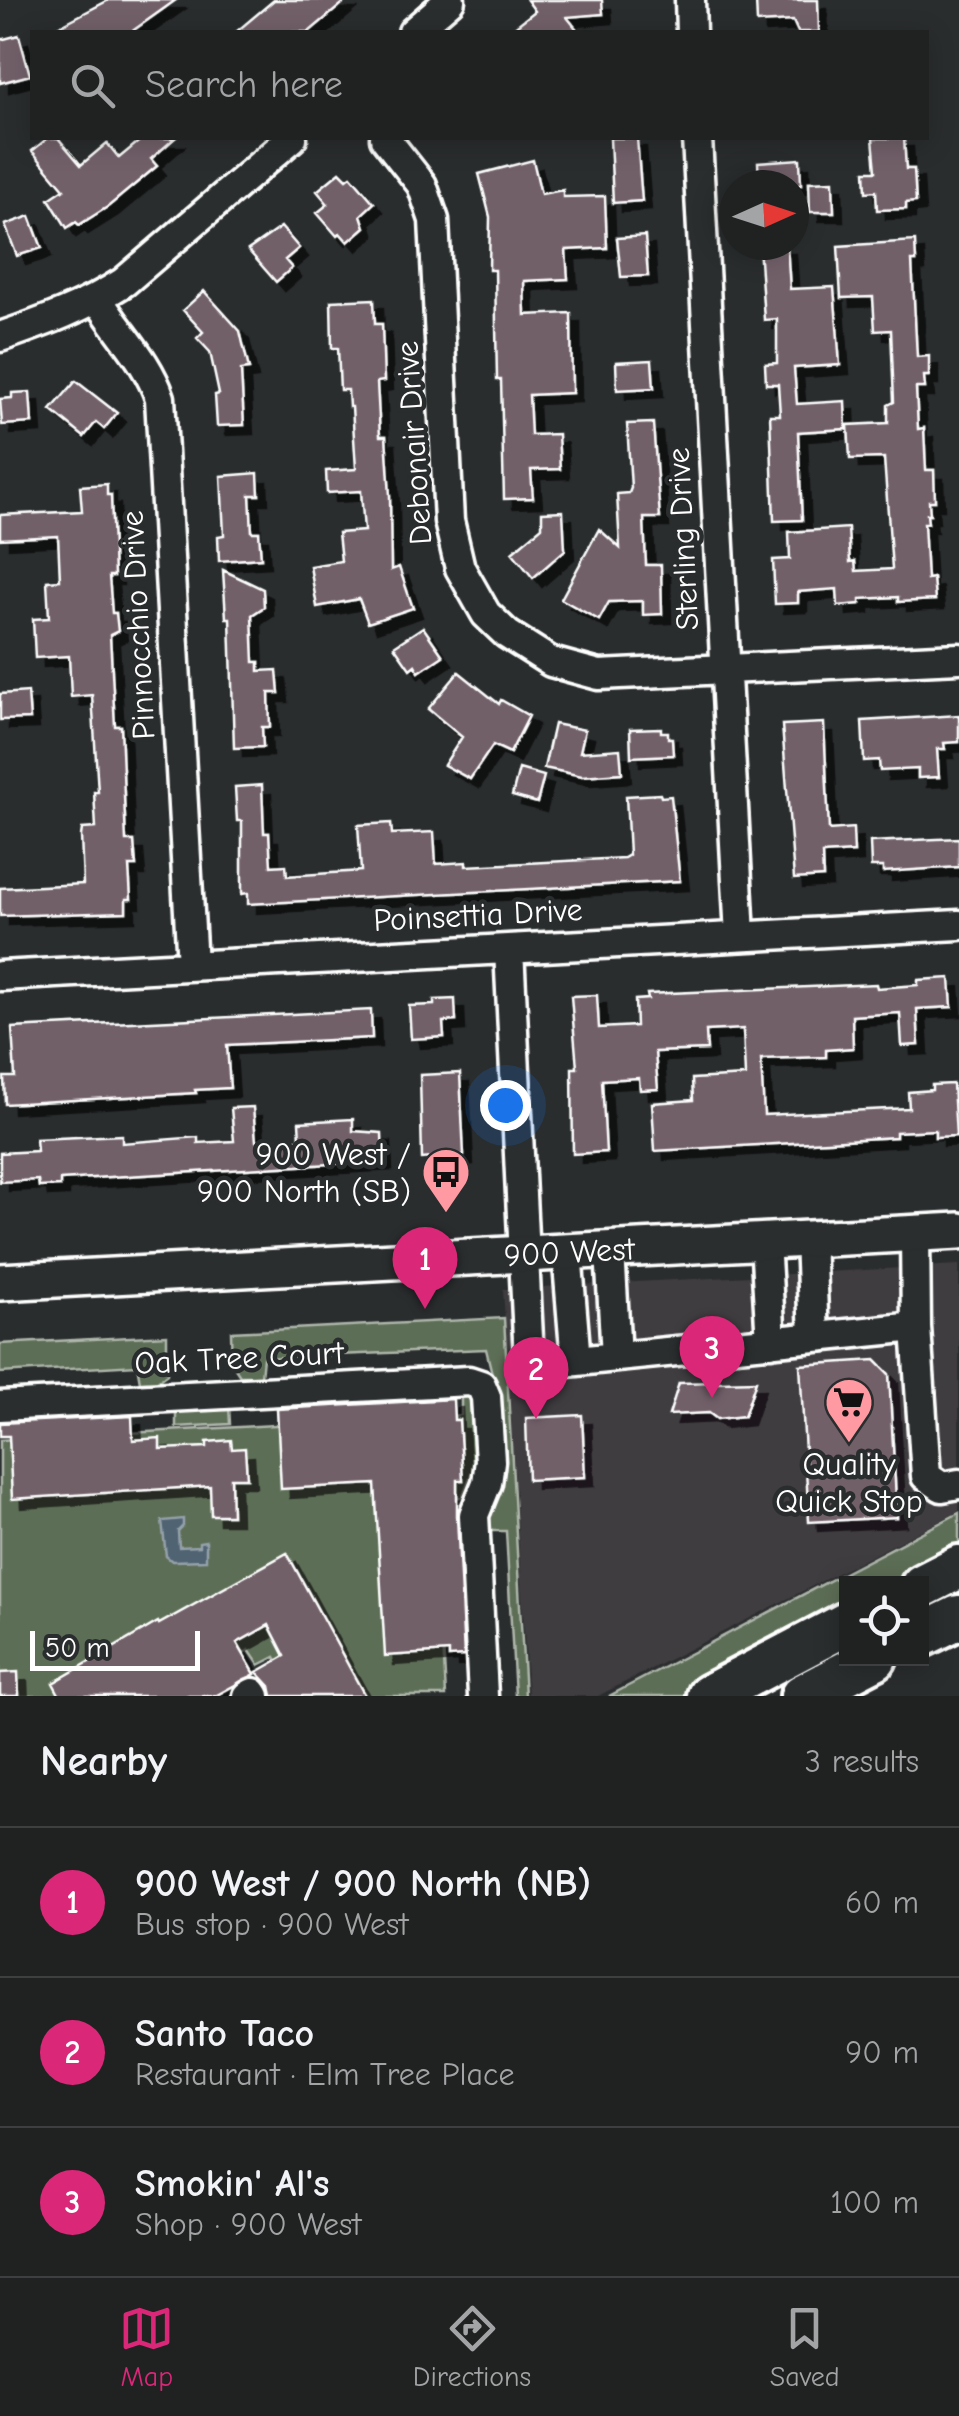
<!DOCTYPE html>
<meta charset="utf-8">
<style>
:root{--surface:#202222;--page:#282a2a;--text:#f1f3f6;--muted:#a2a4a5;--line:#3d3f40;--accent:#db2777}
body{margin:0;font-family:"Comic Neue",sans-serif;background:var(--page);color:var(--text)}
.controls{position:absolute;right:30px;bottom:30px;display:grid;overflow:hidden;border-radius:0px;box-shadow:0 5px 25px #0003}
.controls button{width:90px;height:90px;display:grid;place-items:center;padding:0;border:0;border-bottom:2px solid var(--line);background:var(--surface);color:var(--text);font:50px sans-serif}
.compass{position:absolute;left:719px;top:170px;width:90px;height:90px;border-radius:50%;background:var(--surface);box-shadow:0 5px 25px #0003;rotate:87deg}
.scale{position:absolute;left:30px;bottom:25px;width:170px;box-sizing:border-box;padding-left:10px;border:5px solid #fff;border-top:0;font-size:28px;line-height:35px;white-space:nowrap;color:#fff;-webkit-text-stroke:8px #2a2d2e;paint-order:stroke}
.you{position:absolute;left:505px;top:1105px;width:35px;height:35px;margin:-25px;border:8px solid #fff;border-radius:50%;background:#1a73e8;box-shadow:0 0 0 15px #1a73e833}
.badge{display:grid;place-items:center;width:65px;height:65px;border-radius:50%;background:var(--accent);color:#fff;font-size:32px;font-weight:700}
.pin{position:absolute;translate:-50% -82px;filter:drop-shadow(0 2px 5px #0008)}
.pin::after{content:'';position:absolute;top:52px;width:35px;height:30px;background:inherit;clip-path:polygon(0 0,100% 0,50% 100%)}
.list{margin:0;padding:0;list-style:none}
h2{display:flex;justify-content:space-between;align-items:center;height:130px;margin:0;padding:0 40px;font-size:42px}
h2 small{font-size:32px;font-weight:400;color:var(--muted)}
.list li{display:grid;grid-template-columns:65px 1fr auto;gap:30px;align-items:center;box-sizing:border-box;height:150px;padding:0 40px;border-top:2px solid var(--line)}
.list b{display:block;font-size:38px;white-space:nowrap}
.list p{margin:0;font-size:32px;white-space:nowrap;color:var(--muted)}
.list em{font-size:32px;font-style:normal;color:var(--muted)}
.icon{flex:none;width:55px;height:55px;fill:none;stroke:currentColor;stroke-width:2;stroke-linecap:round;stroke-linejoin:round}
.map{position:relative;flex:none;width:959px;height:1696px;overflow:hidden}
.search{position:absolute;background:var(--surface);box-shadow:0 5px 25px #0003;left:30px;right:30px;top:30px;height:110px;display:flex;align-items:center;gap:25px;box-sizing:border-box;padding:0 35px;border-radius:0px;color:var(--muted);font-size:38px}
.sheet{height:580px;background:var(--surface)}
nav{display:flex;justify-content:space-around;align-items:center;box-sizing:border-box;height:140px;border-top:2px solid var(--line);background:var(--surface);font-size:28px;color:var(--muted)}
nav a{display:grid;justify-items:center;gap:5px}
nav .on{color:var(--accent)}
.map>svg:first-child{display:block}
.built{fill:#403c40}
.green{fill:#5d6e57;stroke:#aeb6ab;stroke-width:2.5}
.water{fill:#4f6372;stroke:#95a1aa;stroke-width:2.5}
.building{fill:#726069;stroke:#fff;stroke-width:2.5;filter:url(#shadow)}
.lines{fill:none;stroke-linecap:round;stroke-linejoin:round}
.minor-casing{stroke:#fff;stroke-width:35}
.major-casing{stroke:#fff;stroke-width:42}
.highway-casing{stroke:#fff;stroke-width:50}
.minor{stroke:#2a2d2e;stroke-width:28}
.major{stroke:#2a2d2e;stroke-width:35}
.highway{stroke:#2a2d2e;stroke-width:42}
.labels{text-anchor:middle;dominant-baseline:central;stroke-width:9;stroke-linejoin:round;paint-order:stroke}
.street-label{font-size:32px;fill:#fff;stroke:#2a2d2e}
.poi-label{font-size:32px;fill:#fff;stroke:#2a2d2e;text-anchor:end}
</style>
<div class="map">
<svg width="959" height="1696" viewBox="0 0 959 1696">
<defs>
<filter id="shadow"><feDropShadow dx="9" dy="9" stdDeviation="0" flood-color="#0009"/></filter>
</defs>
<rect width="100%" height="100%" fill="#2a2d2e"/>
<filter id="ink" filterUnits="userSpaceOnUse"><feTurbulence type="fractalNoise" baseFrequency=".01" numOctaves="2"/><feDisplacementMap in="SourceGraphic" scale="20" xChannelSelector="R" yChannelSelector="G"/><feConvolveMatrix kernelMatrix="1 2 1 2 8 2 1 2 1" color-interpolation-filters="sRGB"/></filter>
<g filter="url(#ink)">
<path class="built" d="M959,1265V1511L598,1696H528L503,1289Z"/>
<path class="green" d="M504,1318L525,1696H515L506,1531H489L484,1526L502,1474L498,1398L486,1349L263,1358L261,1376H240L232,1364L231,1332Z
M167,1335V1374L156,1382H140L137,1365L0,1373V1344Z
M461,1392L471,1397L475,1464L462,1497L435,1498L446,1696H298L275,1657L259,1665L249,1650L167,1696H0V1440L461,1415Z
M229,1405L230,1424L176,1427V1408Z
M959,1513V1554L903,1583L846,1584V1614L688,1696H609Z"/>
<path class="water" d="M183,1519V1526L178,1531L179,1547L199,1546V1542L206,1541V1560L172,1561L166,1556L162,1521Z"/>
<path class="building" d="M109,0H176L131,32H48Z
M274,0H347L309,32H236Z
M527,0H602L603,14L567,17L579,32H508L535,11Z
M756,0H818L819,32H798L793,21L757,23Z
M19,35L30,75L0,83V40Z
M48,138H58L81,165L107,143L119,158L143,138H175L151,159L157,166L109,206L79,225L76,222L67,228L49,199L64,189L32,151Z
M610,138H637L642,201L613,203Z
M873,138H904L906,169H914L916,202L906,203V209L877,210L876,191L866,192L865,171H876Z
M800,159L801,185H759L758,162Z
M533,160L541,194L563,190V197L605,196L607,248L566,250L568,279L524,281L525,315L571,313L572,393L529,395L531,435L558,434L560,469L531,470L533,498L504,499L501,380H497L495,270H489L490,217L479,174Z
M340,172L347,179L351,176L374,203L361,215L365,227L348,242L340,233L337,236L317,213L328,204L317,191Z
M833,181L834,212H810L809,182Z
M30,216L42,248L17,256L5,225Z
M281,227L299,248L285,260L292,268L276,282L248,250Z
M645,236L648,276L621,277L617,238Z
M915,241L916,261H912L917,357L929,356V376H924L925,388H916L918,429L924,428L926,470H934L935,501H929L930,514H927L928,523H924L927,579L933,578L935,600L898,602V597L860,599V604L838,606L837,589L798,592V603L775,604L773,560L790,559L789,532L848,528L850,562L855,561L856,571L892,569L884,458L850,459L848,425L888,423V405L894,402L891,330L875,331L873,297L841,298L838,246Z
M759,245H787L790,289L834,287L840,365L794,368L797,404L845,401L846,429L798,432L802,520L774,521L770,415H780L778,384H766L765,364L777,363V319L764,320Z
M204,291L240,331L249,369L241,370L244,425L217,426L215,395L219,394L210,352L197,338L203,332L183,310Z
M374,299L375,324H382L384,381L377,382L380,436H386L390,496L391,570L399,567L413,608L368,623L359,599L317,607L310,566L341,561L338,533L364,531L361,491L327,493L326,471L356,469L352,407H349L348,390H340L338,348H332L331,301Z
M652,360L654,388L617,390L616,362Z
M76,381L117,413L104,429L96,422L84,437L51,410Z
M30,392L32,423L2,425L0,399L12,398V393Z
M653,423L660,518H644L646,565H661L662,614L643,615V601L609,602L599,620L561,599L599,529L620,548L617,494L629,493L631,488L627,424Z
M258,473L259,495H250L252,532H259L261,558L219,561L218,536L224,535L221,476Z
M107,484V495H111L114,576H109L112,613H116L118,631L110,635L115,726H121L126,841H134L136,866H129L131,899H126V912L0,916V888L83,884L81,836L82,829L96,828L94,792H98L92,695L71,697L69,656L35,658L33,619L49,618L47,581L60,580L58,536L0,539V515L82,511L80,486Z
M563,511L565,550L533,578L512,552L542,527V512Z
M223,570L263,589L264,607L252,615L254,662H259V671L277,670L279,693H269L270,727H262L263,747L234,748L230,618H226Z
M423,627L443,656L419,672L415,665L410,669L394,646Z
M459,672L499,704L501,700L529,716L510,753L493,745L470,779L444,765L462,737L428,709Z
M28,692L30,719L0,720V694Z
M959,715V742L944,743L945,749H937L939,777L918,778V769L880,771L879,760L864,761L862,721Z
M824,723L829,830L853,828L854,852L822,854L823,877L794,879L782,725Z
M554,724L585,730L580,752L620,749L622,773L582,776L544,768Z
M661,728V732H668V738H672L673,755L631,757L630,729Z
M519,769L544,776L537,803L512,796Z
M262,785L264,833H269L271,866L286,865L287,876L361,871L358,825L391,823L392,834L434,832L436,864L466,862V866L624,858L629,855L626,796L660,794L661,797L671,796L680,881L248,904V893L242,894V821H237L235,787Z
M959,838V867L883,872V867H871L870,842Z
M950,978L952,1007L917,1009L919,1045L902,1046L900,1013L852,1016L853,1048L826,1050V1057L761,1059L764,1115L909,1108L908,1092L932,1090V1085L953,1084L956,1136L935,1137V1130L896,1132V1137L655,1151L652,1103L693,1100L692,1079L745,1076L743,1029L706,1031L707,1050L655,1052L658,1089L640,1090L639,1078L602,1080L606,1152L573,1154L572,1068H577L571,996L597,995L599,1028L636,1026L635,1000L648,999L647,994L876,984L877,988L918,985V980Z
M455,999L456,1021L443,1022L444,1037L411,1039L409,1006L434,1005V1000Z
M371,1010L372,1038L227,1045L230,1088L195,1090L196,1093L5,1104L4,1077H15L12,1028Z
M460,1073L464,1155L422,1159L420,1075Z
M253,1107L256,1141L300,1139L299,1122L353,1119V1131L382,1133L383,1161L60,1180V1186L39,1187L38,1180L0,1182V1153L37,1151L36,1139L122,1135V1143L198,1137V1143L234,1141L231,1108Z
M875,1360L889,1374L897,1517L809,1522L800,1365Z
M756,1381L744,1416L717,1419L709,1413L669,1415L679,1383Z
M453,1399L454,1420H459L463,1480H457V1516L464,1656L449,1657V1652L385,1656L375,1484L281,1489L277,1409Z
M582,1415L585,1477L528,1480L526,1418Z
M132,1416L133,1440L160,1438V1449L207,1447V1442L231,1440L232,1449L245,1448L247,1478H231L232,1515H211L210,1486L12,1499L9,1436H0V1423Z
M287,1553L365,1696H272L270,1686L257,1672L285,1656L269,1625L237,1643L255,1674L215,1696H60L53,1683L158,1622L159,1624Z
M18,1672L19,1696H0V1673Z"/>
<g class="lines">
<g class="minor-casing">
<path id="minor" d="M690,0L691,32
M413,32L450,0
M385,138L422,185L434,220L449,521L460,568L486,614L507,634L551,662L599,675L959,658
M697,138L740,936
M98,299C118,333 147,359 160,398L192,965
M0,337C44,322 85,307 124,282L292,138
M509,949L529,1359L547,1364L916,1327L915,1233
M0,976L959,925
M810,1239L814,1337
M765,1241L771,1342
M610,1250L616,1357
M567,1252L576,1361
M916,1327L926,1476L942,1487L959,1484
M0,1406L469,1381L481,1385L486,1397L490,1461L487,1483L474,1515L483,1696
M248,1696L253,1693L255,1696"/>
</g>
<g class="major-casing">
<g id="major">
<path id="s1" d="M0,1282L959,1231"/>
</g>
</g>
<g class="highway-casing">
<path id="highway" d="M922,1586L959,1567
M922,1635L959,1617
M709,1696L846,1624
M802,1696L875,1658"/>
</g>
<use href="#minor" class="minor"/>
<use href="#major" class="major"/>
<use href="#highway" class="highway"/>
</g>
</g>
<defs>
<g id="bus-pin" transform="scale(2.5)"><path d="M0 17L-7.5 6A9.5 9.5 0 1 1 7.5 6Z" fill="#ff9aa2" stroke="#2a2d2e"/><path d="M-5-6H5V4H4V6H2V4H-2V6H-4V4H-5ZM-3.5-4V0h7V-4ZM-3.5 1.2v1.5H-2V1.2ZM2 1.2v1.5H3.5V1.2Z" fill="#111"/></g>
<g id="supermarket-pin" transform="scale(2.5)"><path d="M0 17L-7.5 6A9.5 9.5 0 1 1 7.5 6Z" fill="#ff9aa2" stroke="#2a2d2e"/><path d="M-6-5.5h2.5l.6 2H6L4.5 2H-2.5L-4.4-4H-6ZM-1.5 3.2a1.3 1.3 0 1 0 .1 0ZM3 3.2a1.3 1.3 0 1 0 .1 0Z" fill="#111"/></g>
</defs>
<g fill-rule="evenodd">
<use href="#bus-pin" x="446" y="1172"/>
<use href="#supermarket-pin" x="849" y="1402"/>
</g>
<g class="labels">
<g class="street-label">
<text transform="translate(414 443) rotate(-94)">Debonair Drive</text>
<text transform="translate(683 539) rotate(-93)">Sterling Drive</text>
<text transform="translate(138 625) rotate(-93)">Pinnocchio Drive</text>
<text transform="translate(478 915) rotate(-3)">Poinsettia Drive</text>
<text stroke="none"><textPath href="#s1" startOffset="570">900 West</textPath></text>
<text transform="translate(239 1358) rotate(-3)">Oak Tree Court</text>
</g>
<g class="poi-label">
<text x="411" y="1154">900 West /<tspan x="411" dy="37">900 North (SB)</tspan></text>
<text x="849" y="1464" text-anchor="middle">Quality<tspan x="849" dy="37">Quick Stop</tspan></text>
</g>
</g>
</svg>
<div class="controls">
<button><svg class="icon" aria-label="locate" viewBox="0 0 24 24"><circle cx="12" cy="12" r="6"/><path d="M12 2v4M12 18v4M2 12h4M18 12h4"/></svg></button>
</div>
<svg class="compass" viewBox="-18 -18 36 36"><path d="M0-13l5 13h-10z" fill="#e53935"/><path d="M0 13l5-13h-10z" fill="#a2a4a5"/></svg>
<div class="scale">50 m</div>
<div class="you"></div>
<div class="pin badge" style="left:425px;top:1309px">1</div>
<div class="pin badge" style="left:536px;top:1419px">2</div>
<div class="pin badge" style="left:712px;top:1398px">3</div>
<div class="search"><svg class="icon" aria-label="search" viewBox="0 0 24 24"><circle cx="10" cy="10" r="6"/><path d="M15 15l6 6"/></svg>Search here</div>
</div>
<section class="sheet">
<h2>Nearby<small>3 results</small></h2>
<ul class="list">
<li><span class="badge">1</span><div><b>900 West / 900 North (NB)</b><p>Bus stop · 900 West</p></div><em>60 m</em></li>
<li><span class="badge">2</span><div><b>Santo Taco</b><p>Restaurant · Elm Tree Place</p></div><em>90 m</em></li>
<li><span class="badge">3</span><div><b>Smokin' Al's</b><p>Shop · 900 West</p></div><em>100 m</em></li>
</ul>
</section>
<nav>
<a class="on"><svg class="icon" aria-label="map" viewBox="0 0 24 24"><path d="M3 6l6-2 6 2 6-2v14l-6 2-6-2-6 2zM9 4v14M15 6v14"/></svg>Map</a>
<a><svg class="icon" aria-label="directions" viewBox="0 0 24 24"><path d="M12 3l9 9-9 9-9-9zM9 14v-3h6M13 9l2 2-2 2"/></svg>Directions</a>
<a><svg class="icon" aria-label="saved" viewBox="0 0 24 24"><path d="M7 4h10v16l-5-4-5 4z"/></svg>Saved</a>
</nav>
